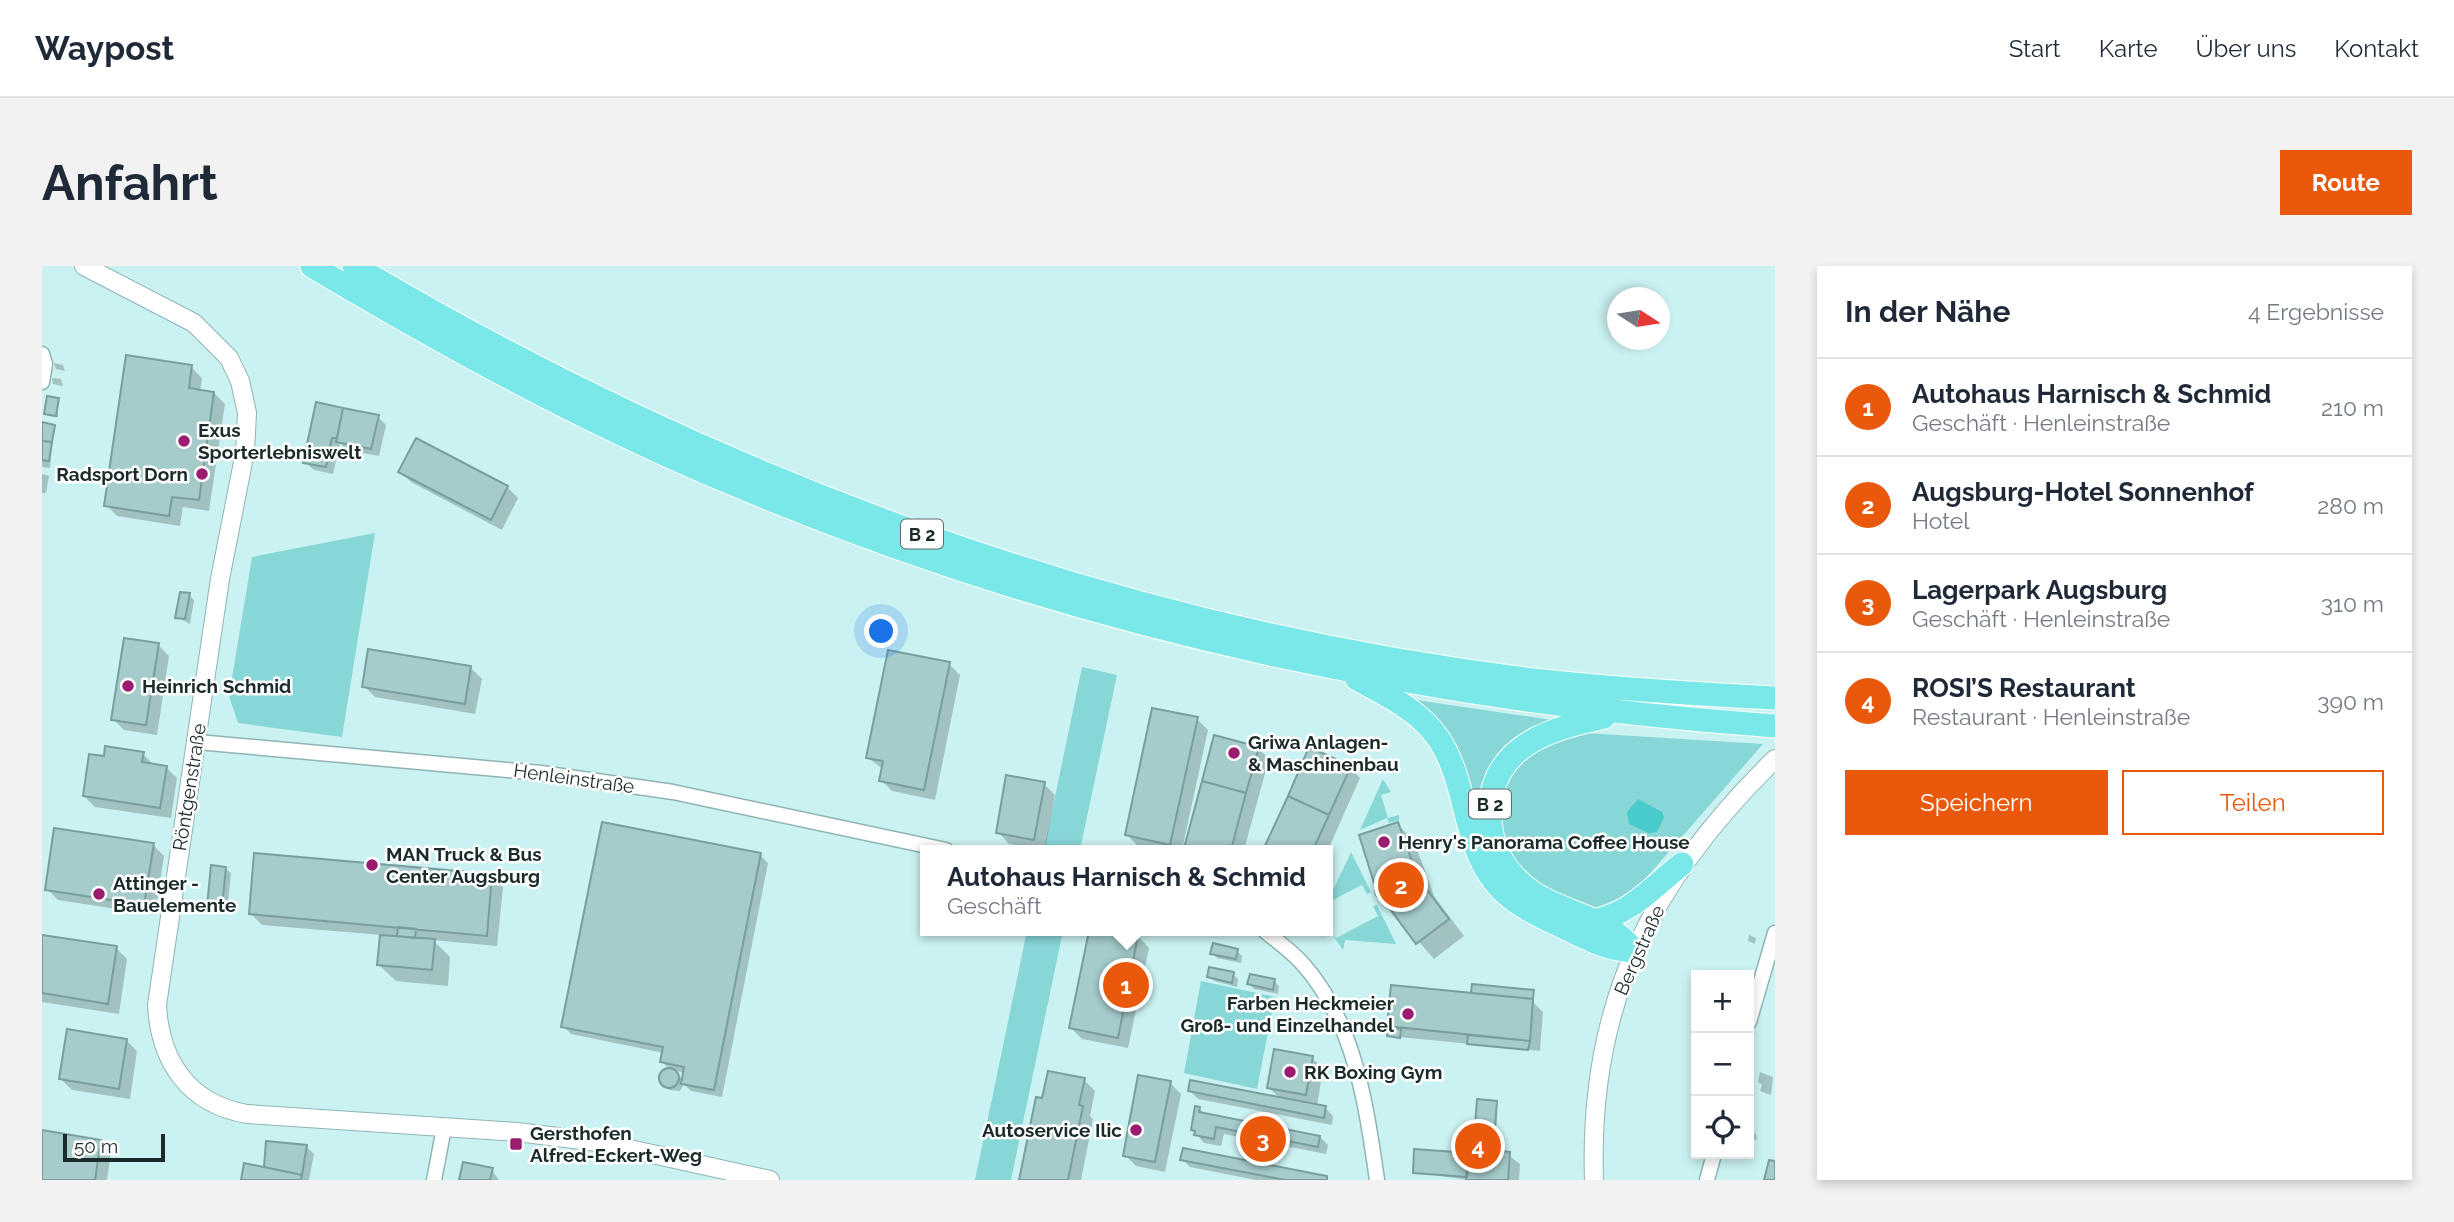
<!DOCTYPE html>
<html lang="de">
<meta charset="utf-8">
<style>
:root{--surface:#fff;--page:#f2f2f3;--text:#1f2937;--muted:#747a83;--line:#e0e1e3;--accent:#ea580c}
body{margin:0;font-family:Raleway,sans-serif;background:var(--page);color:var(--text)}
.controls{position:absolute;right:21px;bottom:21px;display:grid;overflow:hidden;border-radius:0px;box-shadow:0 4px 10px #0003}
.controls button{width:63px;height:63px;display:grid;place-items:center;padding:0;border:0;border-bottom:2px solid var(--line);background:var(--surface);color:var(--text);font:35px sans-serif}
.compass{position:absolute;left:1565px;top:21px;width:63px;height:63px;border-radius:50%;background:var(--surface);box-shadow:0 4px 10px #0003;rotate:102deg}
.scale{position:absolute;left:21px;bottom:18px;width:102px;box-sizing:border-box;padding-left:7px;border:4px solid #1b2a2a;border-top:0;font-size:19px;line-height:24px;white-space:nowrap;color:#1b2a2a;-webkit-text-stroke:5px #fff;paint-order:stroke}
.you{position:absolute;left:840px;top:366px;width:24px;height:24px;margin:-18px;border:5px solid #fff;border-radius:50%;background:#1a73e8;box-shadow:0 0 0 10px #1a73e833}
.badge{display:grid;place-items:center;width:46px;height:46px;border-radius:50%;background:var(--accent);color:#fff;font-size:23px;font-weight:700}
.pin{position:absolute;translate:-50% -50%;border:4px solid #fff;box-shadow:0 2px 7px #0006}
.popup{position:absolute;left:878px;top:579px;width:413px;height:91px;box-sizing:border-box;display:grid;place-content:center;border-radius:0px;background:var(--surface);filter:drop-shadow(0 2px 5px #0005);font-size:23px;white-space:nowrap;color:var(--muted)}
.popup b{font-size:26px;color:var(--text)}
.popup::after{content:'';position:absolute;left:50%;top:100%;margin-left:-14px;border:14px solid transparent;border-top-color:var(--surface)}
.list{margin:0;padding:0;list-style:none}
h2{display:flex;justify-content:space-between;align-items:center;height:91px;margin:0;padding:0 28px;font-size:30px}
h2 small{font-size:23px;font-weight:400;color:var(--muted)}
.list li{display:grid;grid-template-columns:46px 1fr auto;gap:21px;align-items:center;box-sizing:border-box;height:98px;padding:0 28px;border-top:2px solid var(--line)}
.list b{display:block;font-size:26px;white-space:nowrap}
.list p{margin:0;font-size:23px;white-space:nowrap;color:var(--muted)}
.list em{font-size:23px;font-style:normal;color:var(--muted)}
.actions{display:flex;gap:14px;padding:21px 28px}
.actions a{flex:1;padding:16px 0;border:2px solid var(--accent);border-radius:0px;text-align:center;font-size:24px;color:var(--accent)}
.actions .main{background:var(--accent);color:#fff}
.icon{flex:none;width:38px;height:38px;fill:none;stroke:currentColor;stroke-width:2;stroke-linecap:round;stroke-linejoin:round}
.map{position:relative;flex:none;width:1733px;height:914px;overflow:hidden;border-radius:0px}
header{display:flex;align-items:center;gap:42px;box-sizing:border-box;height:98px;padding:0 35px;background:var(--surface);border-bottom:2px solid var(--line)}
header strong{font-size:33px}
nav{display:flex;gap:38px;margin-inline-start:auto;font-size:24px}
.intro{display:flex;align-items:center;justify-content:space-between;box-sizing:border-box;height:168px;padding:0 42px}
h1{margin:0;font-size:49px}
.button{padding:18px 32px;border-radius:0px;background:var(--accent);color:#fff;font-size:24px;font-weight:700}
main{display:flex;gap:42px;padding:0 42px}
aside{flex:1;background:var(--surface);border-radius:0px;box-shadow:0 4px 10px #0003}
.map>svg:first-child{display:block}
.green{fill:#88d7d7}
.water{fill:#49cbcb}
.shadow{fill:#0003;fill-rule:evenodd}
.building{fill:#a5cbcb;stroke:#799e9e;stroke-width:2}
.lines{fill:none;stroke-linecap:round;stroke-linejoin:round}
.minor-casing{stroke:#8fb4b4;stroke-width:17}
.tertiary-casing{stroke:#8fb4b4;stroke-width:20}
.trunk-casing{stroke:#fff;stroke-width:25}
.minor{stroke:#fff;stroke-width:14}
.tertiary{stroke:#fff;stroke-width:18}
.trunk{stroke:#7ae8e8;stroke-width:23}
.poi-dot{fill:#9b1b70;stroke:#fff;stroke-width:2.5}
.labels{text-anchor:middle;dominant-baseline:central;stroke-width:5;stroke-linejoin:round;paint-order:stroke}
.shield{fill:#fff;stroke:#5f6a6a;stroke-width:2}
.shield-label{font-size:18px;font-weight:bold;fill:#1b2a2a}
.poi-label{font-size:19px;font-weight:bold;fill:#1b2a2a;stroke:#fff;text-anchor:start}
.street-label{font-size:19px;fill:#1b2a2a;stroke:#fff}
</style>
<header>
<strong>Waypost</strong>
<nav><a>Start</a><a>Karte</a><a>Über uns</a><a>Kontakt</a></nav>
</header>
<div class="intro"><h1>Anfahrt</h1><a class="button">Route</a></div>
<main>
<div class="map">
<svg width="1733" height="914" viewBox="0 0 1733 914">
<rect width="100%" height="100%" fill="#cbf2f2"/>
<path class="green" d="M333,267L300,471L196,457L187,430L210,291Z
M1040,401L1075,409L1038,584H1002Z
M1367,433L1517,455L1445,524L1471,627Z
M1543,467L1721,478L1590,628L1557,646C1539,638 1501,628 1487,616C1449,581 1447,515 1491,484C1504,474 1527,472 1543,467Z
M1341,513L1349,526L1339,529L1346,552L1357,549V554L1347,557L1345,552L1318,564Z
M1309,586L1329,626L1325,628L1320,619L1285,637Z
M1335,639L1354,678L1303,674L1301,684L1287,664L1294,672L1336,650L1331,640Z
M985,665H1021L969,914H933Z
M1159,715L1233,731L1215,823L1142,807Z"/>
<path class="water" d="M1596,533L1620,546L1622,551L1615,566L1607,567L1587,558L1585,546Z"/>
<path class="shadow" d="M12,97L21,99L23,105L14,103Z
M149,101L160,112L158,125L172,127L183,138L167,245L141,241L138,260L75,250L64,239Z
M10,112L19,113L21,120L11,118Z
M16,134V151L6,150L4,148Z
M276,138L336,151L344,159L337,190L304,184L298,177L291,208L272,204L263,196Z
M12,160L8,202L0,201V174Z
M375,174L465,221L476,232L460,264L369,216L358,206Z
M0,208L7,210L4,227H0Z
M147,329L152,334L148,358L135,351Z
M116,379L127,390L115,469L82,464L71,453Z
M907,398L918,409L893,534L850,525L839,514L841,503L826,492Z
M429,402L440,413L433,448L333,431L322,420Z
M1155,453L1166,464L1140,584L1096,580L1085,569Z
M1216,482L1227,493L1202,584H1146L1144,582Z
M1267,483L1307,501L1318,512L1285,586L1223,584Z
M101,488L112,499L124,501L135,512L129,552L53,541L42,530L63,492Z
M1002,518L1013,529L1003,584L967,578L956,566Z
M1355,558L1372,575L1392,630L1422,670L1392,693L1338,631Z
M111,579L122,590L113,649L16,634L5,623Z
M718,589L726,597L680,831L649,825L642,818L638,825L627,824L619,812L622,806H631L620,796L622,787L529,768L521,760ZM631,804L643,807L641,818L639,812Z
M183,602L189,607L185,646L172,645L166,640Z
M450,610L461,621L455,680L391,674L408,691L406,720L354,715L337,699L340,669L220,659L209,648Z
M1048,665L1096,670L1107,682L1086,782L1040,773L1029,762Z
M1707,669L1714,672L1713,678L1706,675Z
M0,670L74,682L85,693L77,748L0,736Z
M1195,685L1200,690L1199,697L1175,692L1170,687Z
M1191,708L1196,713L1195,721L1172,715L1166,710Z
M1232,715L1237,720L1236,728L1212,723L1207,717Z
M1491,726L1492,737L1501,746L1498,785L1347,770V760L1431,729Z
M84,774L95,785L88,833L30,824L19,813Z
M1270,792L1281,803L1275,840L1283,842L1291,850L1290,859L1156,833L1148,825L1239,833L1227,822Z
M1718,806L1731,811L1729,829L1718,825L1720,819L1716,816Z
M1042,814L1053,825L1048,850L1051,853L1039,914H979L1002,835Z
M1128,817L1139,828L1123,906L1094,900L1083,889Z
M1455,836L1454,875H1447L1478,898L1477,914H1426L1372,906L1428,889Z
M1157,842L1164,849L1278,871L1286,879L1284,888L1182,868L1179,880L1162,877L1150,863Z
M0,866L58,875L69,886L65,914H0Z
M1707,866L1714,868L1715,874L1707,872Z
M225,877L264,880L272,888L267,914H201L223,903Z
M1140,893L1284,912L1286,914H1214L1148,901Z
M450,904L457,914H419Z"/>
<path class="building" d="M84,89L150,99L147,122L172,126L157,234L130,231L127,250L62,240Z
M5,130L17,132L14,150L2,148Z
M274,136L301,142L295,172H290L284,201L261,197Z
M301,142L337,149L329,183L294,176Z
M0,156L13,159L10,176L0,175Z
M374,172L466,220L449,254L356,206Z
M0,175L10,176L7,195L0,194Z
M138,326L148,327L143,353L133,352Z
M82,372L117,377L104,459L69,454Z
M326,383L429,400L423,438L320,421Z
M846,384L908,396L882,524L837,515L841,495L824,492Z
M1110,442L1156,451L1128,579L1083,569Z
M1172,469L1217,481L1204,527L1160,515Z
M63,480L102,486L100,496L125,500L118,542L41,530L47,488L62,490Z
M1267,481L1309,500L1287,549L1246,530Z
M964,509L1003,516L992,574L954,567Z
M1160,515L1204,527L1189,584L1142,582Z
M1246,530L1287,549L1271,584H1221Z
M560,556L719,587L672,824L639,818L642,801L618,796L621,781L519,761Z
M1356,556L1376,612L1407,653L1374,678L1343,636L1342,629L1337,632L1334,629L1333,625L1338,622L1332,617L1317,569Z
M12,562L112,577L102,639L3,624Z
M212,587L450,608L445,670L207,648Z
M169,599L184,601L180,642L165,641Z
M356,661L374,663L373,672L355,670Z
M1047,665L1096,669L1076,772L1027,762Z
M0,669L75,680L66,738L0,727Z
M338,669L393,673L390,704L335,699Z
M1171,677L1196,683L1194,693L1168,688Z
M1167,701L1192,706L1190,717L1165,711Z
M1208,708L1233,713L1231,724L1205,718Z
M1430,718L1492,724L1491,733L1429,727Z
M1349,719L1491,733L1488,775L1345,760Z
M1346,761L1359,763L1358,772L1345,770Z
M25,763L85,773L77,823L17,813Z
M1426,769L1488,775L1486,784L1425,778Z
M1232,783L1271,790L1264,829L1225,822Z
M617 812a10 10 0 1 1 20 0a10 10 0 1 1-20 0Z
M1006,805L1043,812L1037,839L1041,840L1026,914H977L994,831L1000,832Z
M1096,809L1129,815L1113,896L1081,890Z
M1148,814L1284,840L1282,852L1146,825Z
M1435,833L1455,835L1452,875L1432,874Z
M1153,840L1158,841L1157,846L1278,870L1276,881L1174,861L1172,873L1152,869L1153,865L1149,864Z
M0,864L59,874L53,914H0Z
M1428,872L1449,874L1448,884L1468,886L1466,914H1424Z
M224,875L265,879L260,909L222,901Z
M1141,882L1285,910V914H1243L1138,894Z
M1372,883L1427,887L1425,911L1371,907Z
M1727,894L1733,895V914H1722Z
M421,896L451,902L448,914H417Z
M202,897L260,909L259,914H199Z"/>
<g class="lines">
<g class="minor-casing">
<path id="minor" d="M0,88L3,98L0,116
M155,476L499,507L631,526L904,584
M1223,665C1235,675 1249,685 1260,697C1313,756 1324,838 1335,914
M1707,756L1733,667
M392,914L402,862
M1665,914L1672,888"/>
</g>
<g class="tertiary-casing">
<path id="tertiary" d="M42,0L152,57L187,92L198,115L205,147L203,186L178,313L115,739C118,796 147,838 205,848L475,866L556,876L728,914
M1552,914C1546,738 1609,614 1733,493"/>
</g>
<g class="trunk-casing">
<path id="trunk" d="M270,0C406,81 545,157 691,218C1023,358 1375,435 1733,460
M312,0C672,214 1075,364 1492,414C1572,423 1653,428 1733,432
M1315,413C1344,429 1377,444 1396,472C1425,514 1421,576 1452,615C1468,636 1493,648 1517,659C1542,671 1564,684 1592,685
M1562,451C1516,462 1462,474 1450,527C1446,549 1447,569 1457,589C1491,653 1557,637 1592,685
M1549,655C1589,649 1610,621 1640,598"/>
</g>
<use href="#minor" class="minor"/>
<use href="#tertiary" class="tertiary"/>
<use href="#trunk" class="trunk"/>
</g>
<g class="poi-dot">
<circle cx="142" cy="175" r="7"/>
<circle cx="160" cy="208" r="7"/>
<circle cx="86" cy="420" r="7"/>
<circle cx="1192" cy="487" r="7"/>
<circle cx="1342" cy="576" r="7"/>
<circle cx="330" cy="599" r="7"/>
<circle cx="57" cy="628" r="7"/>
<circle cx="1366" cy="748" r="7"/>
<circle cx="1248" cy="806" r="7"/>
<circle cx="1094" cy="864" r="7"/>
<rect x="467" y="871" width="14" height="14" rx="3.5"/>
</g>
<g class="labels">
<g class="shield">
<rect x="859" y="253.5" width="42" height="29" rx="5"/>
<rect x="1427" y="523.5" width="42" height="29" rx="5"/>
</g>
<g class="shield-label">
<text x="880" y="268">B 2</text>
<text x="1448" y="538">B 2</text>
</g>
<g class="poi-label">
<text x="156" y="164">Exus<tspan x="156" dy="22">Sporterlebniswelt</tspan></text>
<text x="146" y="208" text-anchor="end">Radsport Dorn</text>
<text x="100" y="420">Heinrich Schmid</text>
<text x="1206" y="476">Griwa Anlagen-<tspan x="1206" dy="22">&amp; Maschinenbau</tspan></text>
<text x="1356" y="576">Henry's Panorama Coffee House</text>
<text x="344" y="588">MAN Truck &amp; Bus<tspan x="344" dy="22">Center Augsburg</tspan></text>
<text x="71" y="617">Attinger -<tspan x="71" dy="22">Bauelemente</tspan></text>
<text x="1352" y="737" text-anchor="end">Farben Heckmeier<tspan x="1352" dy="22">Groß- und Einzelhandel</tspan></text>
<text x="1262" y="806">RK Boxing Gym</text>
<text x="1080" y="864" text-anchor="end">Autoservice Ilic</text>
<text x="488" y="867">Gersthofen<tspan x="488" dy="22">Alfred-Eckert-Weg</tspan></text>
</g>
<g class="street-label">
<text transform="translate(532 512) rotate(8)">Henleinstraße</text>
<text transform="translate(147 521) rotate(-81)">Röntgenstraße</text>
<text transform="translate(1597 684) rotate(-66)">Bergstraße</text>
</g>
</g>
</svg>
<div class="controls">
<button>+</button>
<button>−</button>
<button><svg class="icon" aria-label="locate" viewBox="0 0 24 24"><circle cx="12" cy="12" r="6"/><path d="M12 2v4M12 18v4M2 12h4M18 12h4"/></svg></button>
</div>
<svg class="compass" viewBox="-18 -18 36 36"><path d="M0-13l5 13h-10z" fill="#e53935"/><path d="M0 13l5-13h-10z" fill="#747a83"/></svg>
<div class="scale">50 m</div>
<div class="you"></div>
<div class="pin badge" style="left:1084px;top:719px">1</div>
<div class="popup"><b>Autohaus Harnisch &amp; Schmid</b>Geschäft</div>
<div class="pin badge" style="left:1359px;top:619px">2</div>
<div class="pin badge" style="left:1221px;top:873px">3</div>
<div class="pin badge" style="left:1436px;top:880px">4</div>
</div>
<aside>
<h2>In der Nähe<small>4 Ergebnisse</small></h2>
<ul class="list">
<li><span class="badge">1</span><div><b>Autohaus Harnisch &amp; Schmid</b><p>Geschäft · Henleinstraße</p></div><em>210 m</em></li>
<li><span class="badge">2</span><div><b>Augsburg-Hotel Sonnenhof</b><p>Hotel</p></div><em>280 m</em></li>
<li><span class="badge">3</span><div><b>Lagerpark Augsburg</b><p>Geschäft · Henleinstraße</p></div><em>310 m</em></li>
<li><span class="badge">4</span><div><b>ROSI’S Restaurant</b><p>Restaurant · Henleinstraße</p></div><em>390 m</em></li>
</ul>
<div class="actions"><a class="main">Speichern</a><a>Teilen</a></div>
</aside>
</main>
